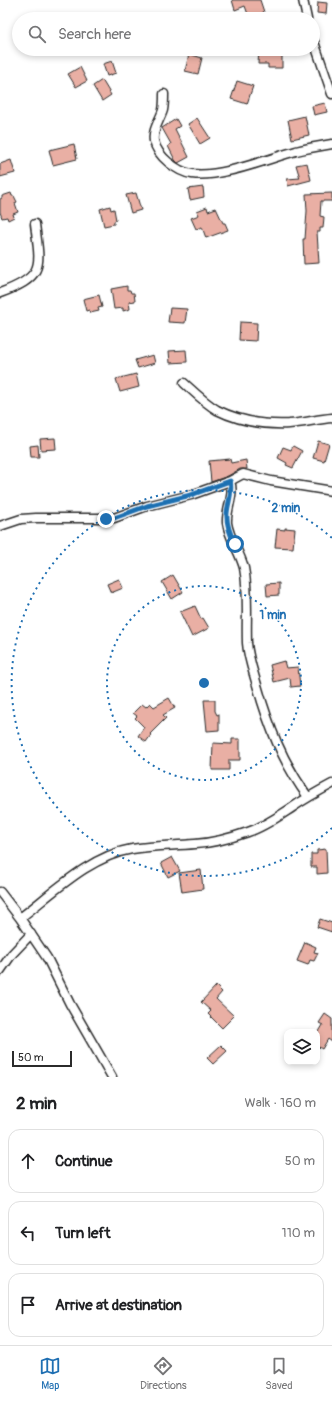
<!DOCTYPE html>
<meta charset="utf-8">
<style>
:root{--surface:#fff;--page:#f2f2f2;--text:#202124;--muted:#757577;--line:#e0e0e0;--accent:#1f6fb2}
body{margin:0;font-family:Pangolin,sans-serif;background:var(--page);color:var(--text)}
.controls{position:absolute;right:12px;bottom:12px;display:grid;overflow:hidden;border-radius:8px;box-shadow:0 2px 6px #0003}
.controls button{width:36px;height:36px;display:grid;place-items:center;padding:0;border:0;border-bottom:1px solid var(--line);background:var(--surface);color:var(--text);font:20px sans-serif}
.scale{position:absolute;left:12px;bottom:10px;width:60px;box-sizing:border-box;padding-left:4px;border:2px solid #2b2b2b;border-top:0;font-size:11px;line-height:14px;white-space:nowrap;color:#2b2b2b;-webkit-text-stroke:3px #fff;paint-order:stroke}
.stop{position:absolute;width:12px;height:12px;margin:-9px;border:3px solid #1f6fb2;border-radius:50%;background:#fff}
.stop.end{background:#1f6fb2;border-color:#fff;box-shadow:0 1px 4px #0008}
.list{margin:0;padding:0;list-style:none}
h2{display:flex;justify-content:space-between;align-items:center;height:52px;margin:0;padding:0 16px;font-size:17px}
h2 small{font-size:13px;font-weight:400;color:var(--muted)}
.list li{display:grid;grid-template-columns:26px 1fr auto;gap:12px;align-items:center;box-sizing:border-box;height:64px;margin:0 8px 8px;padding:0 8px;border:1px solid var(--line);border-radius:12px}
.list b{display:block;font-size:15px;white-space:nowrap}
.list em{font-size:13px;font-style:normal;color:var(--muted)}
.icon{flex:none;width:22px;height:22px;fill:none;stroke:currentColor;stroke-width:2;stroke-linecap:round;stroke-linejoin:round}
.map{position:relative;flex:none;width:332px;height:1077px;overflow:hidden}
.search{position:absolute;background:var(--surface);box-shadow:0 2px 6px #0003;left:12px;right:12px;top:12px;height:44px;display:flex;align-items:center;gap:10px;box-sizing:border-box;padding:0 14px;border-radius:22px;color:var(--muted);font-size:15px}
.sheet{height:268px;background:var(--surface)}
nav{display:flex;justify-content:space-around;align-items:center;box-sizing:border-box;height:56px;border-top:1px solid var(--line);background:var(--surface);font-size:11px;color:var(--muted)}
nav a{display:grid;justify-items:center;gap:2px}
nav .on{color:var(--accent)}
.map>svg:first-child{display:block}
.building{fill:#e9afa4;stroke:#2b2b2b}
.lines{fill:none;stroke-linecap:round;stroke-linejoin:round}
.minor-casing{stroke:#2b2b2b;stroke-width:11}
.minor{stroke:#fff;stroke-width:8}
.route{stroke:#1f6fb2;stroke-width:5}
.ring{fill:none;stroke:#1f6fb2;stroke-width:2;stroke-dasharray:2 4}
.centre{fill:#1f6fb2;stroke:#fff;stroke-width:2}
.ring-label{font-size:12px;text-anchor:middle;font-weight:bold;fill:#1f6fb2;stroke:#fff;stroke-width:3;stroke-linejoin:round;paint-order:stroke}
</style>
<div class="map">
<svg width="332" height="1077" viewBox="0 0 332 1077">
<rect width="100%" height="100%" fill="#fff"/>
<filter id="ink" filterUnits="userSpaceOnUse"><feTurbulence type="fractalNoise" baseFrequency=".025" numOctaves="2"/><feDisplacementMap in="SourceGraphic" scale="8" xChannelSelector="R" yChannelSelector="G"/><feConvolveMatrix kernelMatrix="1 2 1 2 8 2 1 2 1" color-interpolation-filters="sRGB"/></filter>
<g filter="url(#ink)">
<path class="building" d="M232,0H260L264,12L262,13L264,19H254L253,16L249,17L245,6L235,10Z
M318,2L327,3L326,14L317,13Z
M259,49H282V68H268V64H258Z
M189,54L202,58L198,74L185,71Z
M112,61L116,73L107,76L103,64Z
M80,67L87,81L76,87L68,74Z
M102,80L111,95L102,101L93,86Z
M237,81L253,86L247,104L231,99Z
M325,103L327,112L314,115L312,106Z
M305,116L309,135L292,139L288,120Z
M197,118L210,138L200,144L188,124Z
M176,119L180,126L175,129L189,157L178,163L175,160L168,146L171,144L162,128Z
M74,144L77,159L53,165L49,150Z
M11,160L15,173L0,177V164Z
M307,163L311,180L288,186L287,179L300,178L296,165Z
M203,187L204,197L190,200L188,189Z
M11,193L12,196H14L17,202L15,203L18,212L13,214L14,217L8,220L7,217L2,218L0,212V199L2,198V196Z
M136,193L141,210L131,213L126,195Z
M332,193V201H321L320,216L324,217L323,228H320V232H317L319,263L304,264L303,239H305L307,211L306,194Z
M110,206L111,210L114,209L116,220L114,221V224L104,226L100,209Z
M207,207L208,211L216,208L223,223H225L228,230L206,238L202,227L196,229L191,218L199,215L197,211Z
M127,286V290H130L131,293H134L135,301L129,302L130,309L123,311V308L114,309L111,289Z
M99,295L102,307L98,308L99,311L90,313L89,310L86,311L83,299Z
M170,308L187,309L185,323L168,322Z
M240,322L257,323L256,341L239,340Z
M186,350L187,362L170,363L169,351Z
M153,355L155,363L138,368L135,360Z
M136,374L139,387L120,392L116,379Z
M55,438L56,449L41,450L40,439Z
M318,441L329,444L324,461L313,458Z
M38,445L39,457H31L30,446Z
M293,446L302,451L293,468L286,465L287,463L278,458L283,447L291,450Z
M230,459L231,463L246,460L247,469H240L228,476L211,482L209,461Z
M285,528L295,529L293,548L275,547L277,529L285,530Z
M173,575L183,592L172,599L162,582Z
M119,579L123,588L111,593L107,584Z
M279,583V595L267,596L266,584Z
M195,606L201,619L203,618L209,628L192,637L180,612Z
M284,661L286,668L298,667L300,686L291,687L290,678L274,682L270,665Z
M169,698L175,708L163,715L166,718L150,734L151,735L146,742L138,736L144,727L135,718L137,716L133,713L142,704L146,707L150,703L154,707Z
M204,700H215V711L217,715L219,714V730L207,731Z
M232,739H240V760H229V770H212L213,743L232,744Z
M326,849L327,873L317,874V867H311V854H317V850Z
M172,857L180,871L168,877L161,863Z
M201,870L203,889L182,892L179,873Z
M320,919L332,923V932L317,927Z
M305,942L316,947L314,952L318,953L314,961L310,960L308,965L297,961Z
M216,986L222,992L216,999L234,1016L222,1028L208,1014L211,1011L201,1002Z
M325,1014L332,1019V1042L328,1039L322,1049L317,1046V1035L323,1025L319,1023Z
M221,1045L227,1051L213,1064L207,1058Z"/>
<g class="lines">
<g class="minor-casing">
<path id="minor" d="M303,0L307,19
M313,39L332,94
M164,94C164,99 164,105 163,110C160,120 152,130 154,141C157,156 177,172 192,174C221,178 267,159 296,151C308,148 320,146 332,144
M0,293C46,276 40,266 35,224
M184,383C194,392 205,403 217,410C239,421 266,425 289,424C304,423 318,419 332,418
M230,481C235,495 226,508 227,523C229,538 240,552 244,568C249,593 246,619 247,643C248,657 253,671 257,685C269,727 282,761 308,797
M0,526L21,519L36,518H114L147,506L191,495L230,481L243,474L271,481L332,491
M0,892L20,918L47,958L70,1004L112,1077
M20,918C53,893 90,856 132,849C153,845 174,846 195,844C213,843 231,838 248,832C264,827 279,816 293,807C306,798 319,791 332,784
M0,971L12,954L31,934"/>
</g>
<use href="#minor" class="minor"/>
</g>
</g>
<g class="lines" filter="url(#ink)">
<path class="route" d="M106,519L114,518L147,506L191,495L230,481C233,492 228,502 227,513C226,524 230,534 235,544"/>
</g>
<g class="ring">
<circle cx="204" cy="683" r="97"/>
<path d="M332 828A193 193 0 1 1 332 538"/>
</g>
<circle cx="204" cy="683" r="6" class="centre"/>
<g class="ring-label">
<text x="286" y="512">2 min</text>
<text x="273" y="619">1 min</text>
</g>
</svg>
<div class="controls">
<button><svg class="icon" aria-label="layers" viewBox="0 0 24 24"><path d="M12 4l9 5-9 5-9-5zM3 14l9 5 9-5"/></svg></button>
</div>
<div class="scale">50 m</div>
<div class="stop" style="left:235px;top:544px"></div>
<div class="stop end" style="left:106px;top:519px"></div>
<div class="search"><svg class="icon" aria-label="search" viewBox="0 0 24 24"><circle cx="10" cy="10" r="6"/><path d="M15 15l6 6"/></svg>Search here</div>
</div>
<section class="sheet">
<h2>2 min<small>Walk · 160 m</small></h2>
<ul class="list">
<li><svg class="icon" aria-label="ahead" viewBox="0 0 24 24"><path d="M12 20V5M6 11l6-6 6 6"/></svg><div><b>Continue</b></div><em>50 m</em></li>
<li><svg class="icon" aria-label="left" viewBox="0 0 24 24"><path d="M17 20v-9H6M10 6l-5 5 5 5"/></svg><div><b>Turn left</b></div><em>110 m</em></li>
<li><svg class="icon" aria-label="arrive" viewBox="0 0 24 24"><path d="M6 21V4h12l-3 4 3 4H6"/></svg><div><b>Arrive at destination</b></div></li>
</ul>
</section>
<nav>
<a class="on"><svg class="icon" aria-label="map" viewBox="0 0 24 24"><path d="M3 6l6-2 6 2 6-2v14l-6 2-6-2-6 2zM9 4v14M15 6v14"/></svg>Map</a>
<a><svg class="icon" aria-label="directions" viewBox="0 0 24 24"><path d="M12 3l9 9-9 9-9-9zM9 14v-3h6M13 9l2 2-2 2"/></svg>Directions</a>
<a><svg class="icon" aria-label="saved" viewBox="0 0 24 24"><path d="M7 4h10v16l-5-4-5 4z"/></svg>Saved</a>
</nav>
